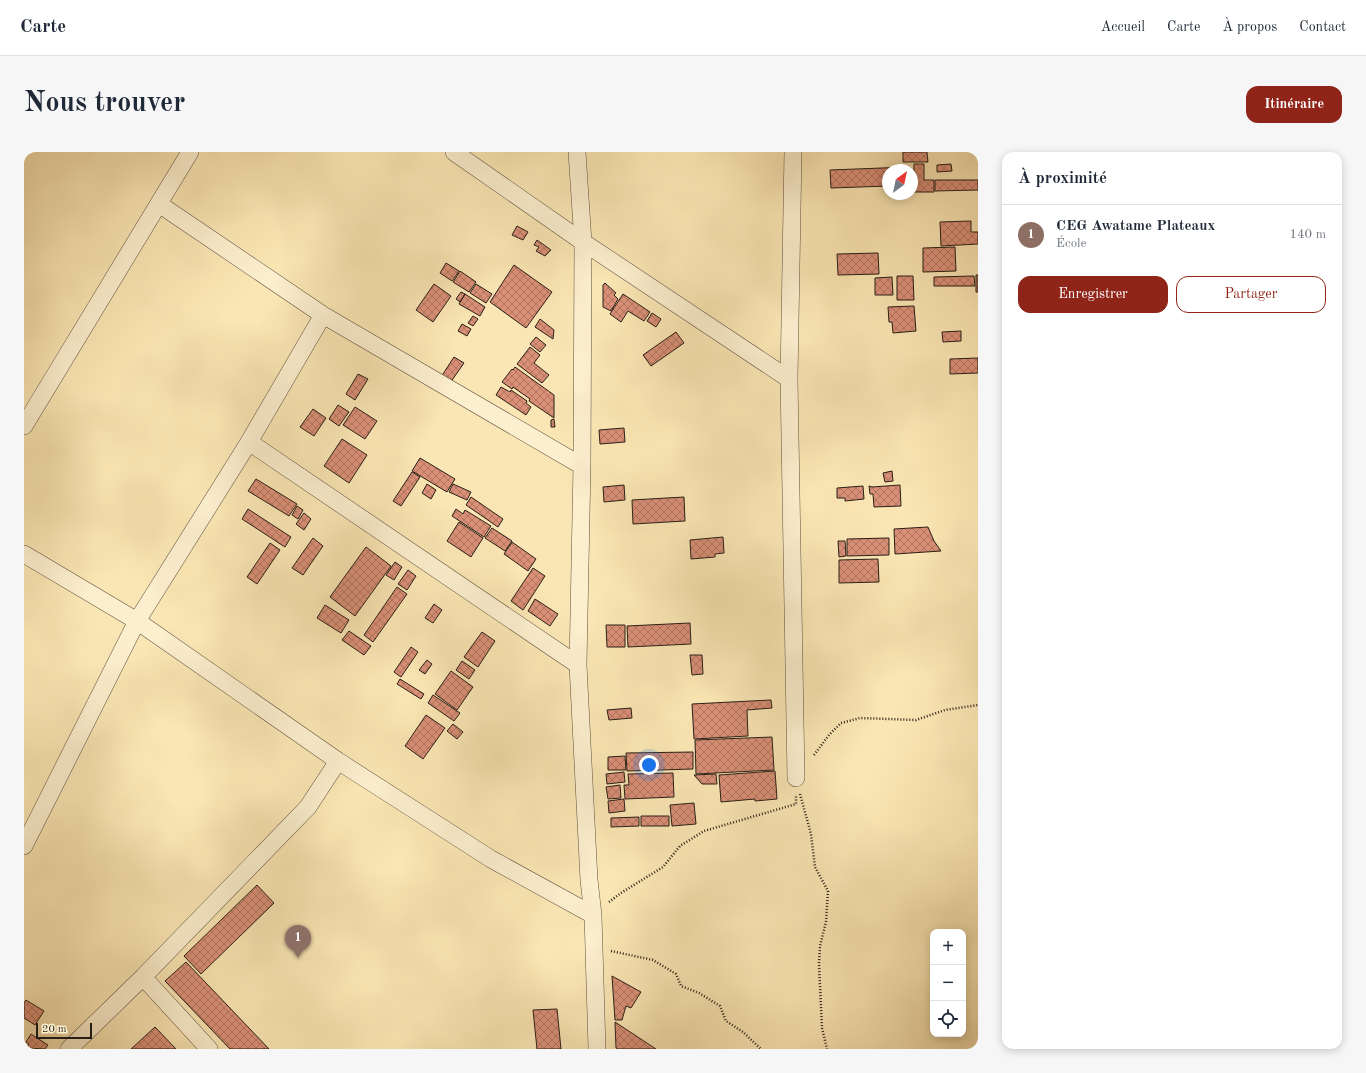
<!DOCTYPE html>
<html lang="fr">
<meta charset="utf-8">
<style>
:root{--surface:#fff;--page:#f6f6f7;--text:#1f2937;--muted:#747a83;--line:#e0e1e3;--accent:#8f2418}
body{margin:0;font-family:"Old Standard TT",serif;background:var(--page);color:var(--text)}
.controls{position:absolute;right:12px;bottom:12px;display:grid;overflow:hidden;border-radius:8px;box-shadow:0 2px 10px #0003}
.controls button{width:36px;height:36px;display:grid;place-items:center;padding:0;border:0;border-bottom:1px solid var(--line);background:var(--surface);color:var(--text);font:20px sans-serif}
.compass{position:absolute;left:858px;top:12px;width:36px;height:36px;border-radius:50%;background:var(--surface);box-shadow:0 2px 10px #0003;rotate:33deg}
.scale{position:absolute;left:12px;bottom:10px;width:56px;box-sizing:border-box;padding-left:4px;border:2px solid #291e16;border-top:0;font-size:11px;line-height:14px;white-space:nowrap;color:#291e16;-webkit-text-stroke:3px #fcefce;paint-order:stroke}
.you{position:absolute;left:625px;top:613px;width:14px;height:14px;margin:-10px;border:3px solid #fff;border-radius:50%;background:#1a73e8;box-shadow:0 0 0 6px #1a73e833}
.badge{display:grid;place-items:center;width:26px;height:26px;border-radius:50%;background:var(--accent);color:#fff;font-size:13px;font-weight:700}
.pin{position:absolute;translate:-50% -33px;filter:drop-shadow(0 1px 2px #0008)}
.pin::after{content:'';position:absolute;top:21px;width:14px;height:12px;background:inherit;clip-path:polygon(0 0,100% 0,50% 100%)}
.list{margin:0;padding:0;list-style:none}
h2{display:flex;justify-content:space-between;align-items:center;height:52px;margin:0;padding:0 16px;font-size:17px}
h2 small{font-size:13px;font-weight:400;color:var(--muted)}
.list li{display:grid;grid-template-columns:26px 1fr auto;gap:12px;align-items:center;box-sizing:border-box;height:60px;padding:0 16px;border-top:1px solid var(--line)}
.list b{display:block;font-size:15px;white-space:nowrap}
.list p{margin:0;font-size:13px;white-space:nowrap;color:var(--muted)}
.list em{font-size:13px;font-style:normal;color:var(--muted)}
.actions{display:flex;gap:8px;padding:12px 16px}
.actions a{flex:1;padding:9px 0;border:1px solid var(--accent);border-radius:12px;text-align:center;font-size:14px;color:var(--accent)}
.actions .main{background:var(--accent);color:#fff}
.icon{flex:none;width:22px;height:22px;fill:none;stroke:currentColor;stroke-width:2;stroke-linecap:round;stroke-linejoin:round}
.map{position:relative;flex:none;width:954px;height:897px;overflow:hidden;border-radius:12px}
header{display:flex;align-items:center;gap:24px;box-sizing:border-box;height:56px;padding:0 20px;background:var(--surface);border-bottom:1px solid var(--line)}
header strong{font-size:19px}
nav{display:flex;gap:22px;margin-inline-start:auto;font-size:14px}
.intro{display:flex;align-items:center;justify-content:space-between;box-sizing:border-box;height:96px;padding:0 24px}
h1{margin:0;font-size:28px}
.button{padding:10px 18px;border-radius:12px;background:var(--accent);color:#fff;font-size:14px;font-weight:700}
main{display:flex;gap:24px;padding:0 24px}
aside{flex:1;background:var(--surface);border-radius:12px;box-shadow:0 2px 10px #0003}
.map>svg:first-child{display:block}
.building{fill:url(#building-cross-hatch);stroke:#291e16}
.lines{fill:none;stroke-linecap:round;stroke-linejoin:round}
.street-casing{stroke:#5d503e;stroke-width:18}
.path{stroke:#291e16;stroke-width:2.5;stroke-dasharray:1 2;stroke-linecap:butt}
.street{stroke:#fcefce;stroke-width:17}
</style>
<header>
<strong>Carte</strong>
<nav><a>Accueil</a><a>Carte</a><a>À propos</a><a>Contact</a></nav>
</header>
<div class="intro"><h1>Nous trouver</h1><a class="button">Itinéraire</a></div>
<main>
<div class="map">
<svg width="954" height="897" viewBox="0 0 954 897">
<defs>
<pattern id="building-cross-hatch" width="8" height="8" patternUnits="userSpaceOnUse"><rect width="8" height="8" fill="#da9077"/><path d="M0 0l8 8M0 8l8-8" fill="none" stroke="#b17561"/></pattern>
</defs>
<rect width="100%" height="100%" fill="#fae6b4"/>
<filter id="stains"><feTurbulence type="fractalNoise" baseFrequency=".005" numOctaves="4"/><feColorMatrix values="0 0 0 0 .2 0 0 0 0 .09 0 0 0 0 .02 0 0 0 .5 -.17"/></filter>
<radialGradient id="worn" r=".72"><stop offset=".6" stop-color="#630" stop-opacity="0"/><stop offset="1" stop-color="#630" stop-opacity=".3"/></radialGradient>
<path class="building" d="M879,0H903L904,10H879Z
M890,12H900V28H910V40H890Z
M927,12L928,19L913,20V13Z
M884,15V18H864V34L807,36L806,18Z
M911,28H954V38L911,39Z
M947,69V80H954V92L917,94L916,70Z
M493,74L504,80L499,88L488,83Z
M513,88L527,98L521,104L512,99L515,95L510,93Z
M931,95L932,119L899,120V96Z
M854,101L855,122L814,123L813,102Z
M422,111L435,119L428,129L416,121Z
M490,113L528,140L502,176L466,150Z
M436,119L452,130L445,140L429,130Z
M952,123H954V140H952Z
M873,124H889L890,148H873Z
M950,124L951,134H910V125Z
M868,125L869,143H851V126Z
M581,131L592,141L590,143L594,147L587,159L579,155V133Z
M410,132L427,144L409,170L392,158Z
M452,132L468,142L462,151L446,141Z
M437,140L441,142L436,150L432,147Z
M441,142L461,155L456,164L435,152Z
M599,142L626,160L620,169L604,159L597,170L586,162Z
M890,154L892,179L869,181L868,170H865L864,155Z
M628,161L637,167L632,175L623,169Z
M449,164L454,167L449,174L444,171Z
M516,167L530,178L529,187L511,175Z
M438,172L447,177L443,184L434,179Z
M937,179V189L919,190L918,180Z
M652,180L660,191L627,214L619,203Z
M512,185L522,193L516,200L506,192Z
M506,195L516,203L510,211L525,223L518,231L493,212Z
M430,205L440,211L426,231L417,225Z
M954,206V221L926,222V207Z
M491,215L530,243V266L505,249L506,247L489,235L488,237L478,230L488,217L489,218Z
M334,222L344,227L331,248L322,242Z
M477,235L486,240L487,238L503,249L502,251L507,255L502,263L472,243Z
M314,253L325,260L315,274L305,267Z
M331,255L353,269L341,287L319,273Z
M289,257L302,266L290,284L276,275Z
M530,267L531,275H527V268Z
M600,276L601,290L576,292L575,278Z
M318,287L343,303L325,331L300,314Z
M396,306L431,327L423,340L388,319Z
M868,319L869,329L861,330L859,321Z
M388,320L396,325L377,354L369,349Z
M232,327L273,352L265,364L224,339Z
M403,332L412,338L407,347L398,341Z
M429,332L447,340L443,348L425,340Z
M600,333L601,348L580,350L579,335Z
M876,333L877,354L850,355L849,342H846L845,334L848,335Z
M839,334L840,347L821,349V346H813V336Z
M447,345L479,367L474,375L442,353Z
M660,345L661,369L609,372L608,348Z
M273,354L279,358L274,367L268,363Z
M224,357L267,385L261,395L218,367Z
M432,357L439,362L441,358L467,374L460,385L428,364Z
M280,361L287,367L280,378L272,372Z
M435,370L459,386L447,405L423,389Z
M904,375L910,389L917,399L871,402L870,377Z
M468,376L488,389L481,399L461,386Z
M699,385L700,401L691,402V405L667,407L666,388Z
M289,386L299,394L279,423L268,416Z
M865,386V403L823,404V387Z
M814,389H821L822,404L815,405Z
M488,390L512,407L504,419L480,402Z
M246,391L256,398L233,432L223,425Z
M342,395L367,414L331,464L306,445Z
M854,407L855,430L815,431V408Z
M371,410L378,415L370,428L362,423Z
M509,416L521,424L499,458L487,449Z
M384,418L392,424L383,438L374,432Z
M373,435L383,442L349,490L340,483Z
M511,447L534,462L526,474L504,459Z
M410,452L418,458L409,471L401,466Z
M301,453L325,468L317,481L293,466Z
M666,471L667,492L604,495L603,474Z
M582,473H601V495H583Z
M325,479L347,494L340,503L318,488Z
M458,480L471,489L454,515L440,505Z
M387,495L394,500L377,525L370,520Z
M666,503H678L679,522L668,523Z
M403,508L408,512L401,522L395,518Z
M438,509L451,518L445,527L432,518Z
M427,519L449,535L433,558L411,542Z
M376,527L400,542L397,547L373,532Z
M409,543L436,561L430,569L404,551Z
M747,548L748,556L723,558L724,584L670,587L668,552Z
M607,556L608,566L585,568L583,558Z
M402,563L421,576L399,607L381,594Z
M429,572L439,580L433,587L423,579Z
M748,585L750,618L672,622L671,588Z
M669,600V617L603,619L602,601Z
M601,604L602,618H584V605Z
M751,619L753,647L731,649V647L697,650L695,623Z
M600,620L601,630L583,632L582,622Z
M649,621L650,645L601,647L600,633H605L604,622Z
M692,622L693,632H678L670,623Z
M596,633L597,646L584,647L582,635Z
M600,647L601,659L585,661L584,649Z
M670,651L672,672L648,674L646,653Z
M617,664H645V674H617Z
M615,665V674L587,675V666Z
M233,733L250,751L177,822L160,804Z
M162,810L245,897H206L141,829Z
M588,824L617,840L607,856L602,854L598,868H591Z
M2,848L20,859L11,873L0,866V851Z
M533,857L537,897H513L509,858Z
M591,870L632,897H594L592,896Z
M131,875L152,897H107Z
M7,882L24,893L21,897L3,896L5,892L2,890Z"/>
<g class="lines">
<g class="street-casing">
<path id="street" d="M430,0L559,90L765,227
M553,0L559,90L558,314L554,513L565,728L569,763L573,897
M769,0L765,227L772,626
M135,52L299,163L558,314
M0,274L166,0
M225,290L554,513
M0,402L113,469L314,609L467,707L569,763
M0,694L113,469L225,290L299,163
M119,825L185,897
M45,897L119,825L284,655L314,609"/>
</g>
<path class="path" d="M790,603L805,583L817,571L836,566L892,568L921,558L954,553
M776,642L787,682L791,715L804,739L802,770L796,794L795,812L798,876L803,897
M585,750L597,741L639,715L656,694L680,679L772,652V643
M587,799L629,808L652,822L657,834L675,841L696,854L702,869L719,880L737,897"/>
<use href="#street" class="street"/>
</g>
<rect width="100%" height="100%" filter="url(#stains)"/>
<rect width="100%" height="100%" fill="url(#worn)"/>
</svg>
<div class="controls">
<button>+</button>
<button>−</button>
<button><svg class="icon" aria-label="locate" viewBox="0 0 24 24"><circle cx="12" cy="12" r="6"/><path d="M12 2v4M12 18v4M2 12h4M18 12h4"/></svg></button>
</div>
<svg class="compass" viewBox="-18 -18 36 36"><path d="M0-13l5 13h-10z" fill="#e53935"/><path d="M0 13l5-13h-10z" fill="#747a83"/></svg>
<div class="scale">20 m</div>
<div class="you"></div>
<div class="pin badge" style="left:274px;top:806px;background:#8d6e63">1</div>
</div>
<aside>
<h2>À proximité<small></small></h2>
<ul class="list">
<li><span class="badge" style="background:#8d6e63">1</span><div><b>CEG Awatame Plateaux</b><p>École</p></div><em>140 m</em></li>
</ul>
<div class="actions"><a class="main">Enregistrer</a><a>Partager</a></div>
</aside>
</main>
